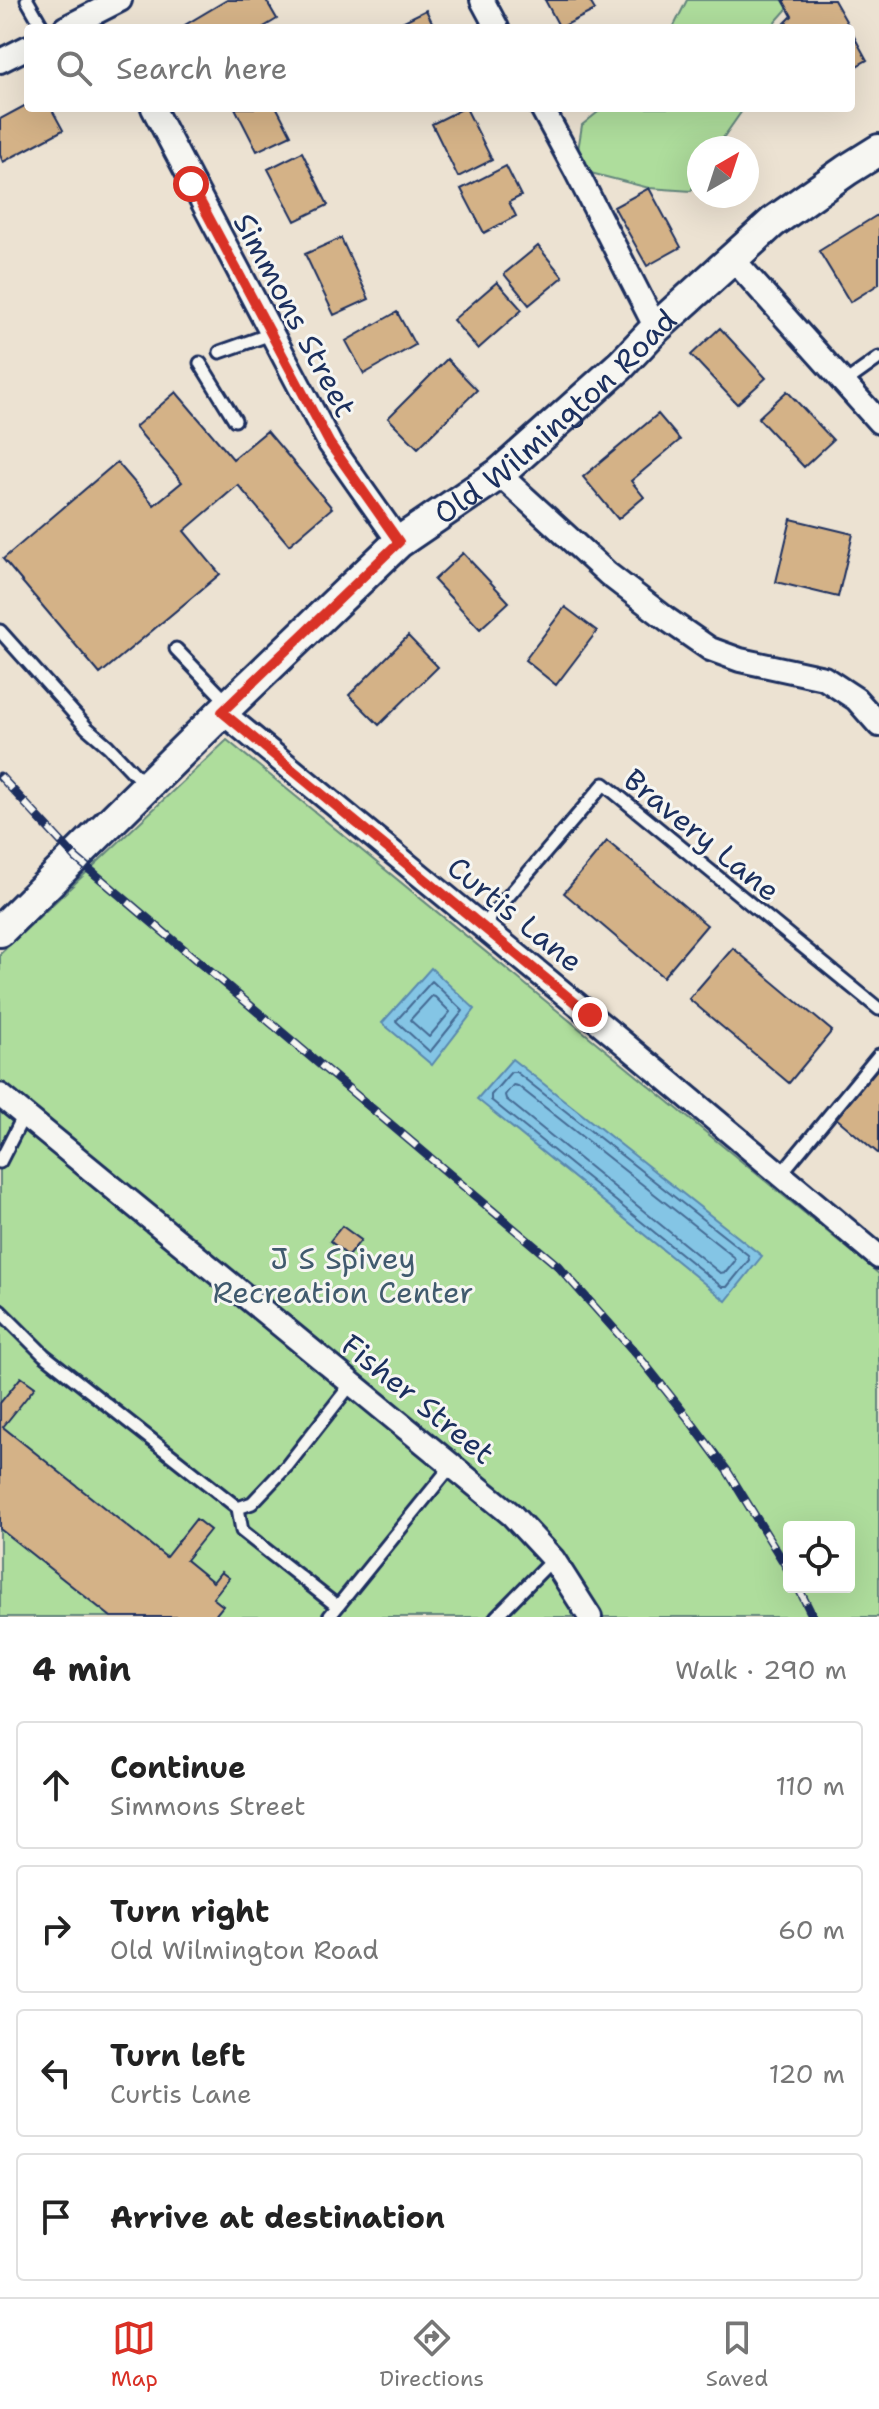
<!DOCTYPE html>
<meta charset="utf-8">
<style>
:root{--surface:#fff;--page:#f2f2f2;--text:#222;--muted:#767676;--line:#e0e0e0;--accent:#d93025}
body{margin:0;font-family:"Shantell Sans",sans-serif;background:var(--page);color:var(--text)}
.controls{position:absolute;right:24px;bottom:24px;display:grid;overflow:hidden;border-radius:8px;box-shadow:0 8px 32px #0002}
.controls button{width:72px;height:72px;display:grid;place-items:center;padding:0;border:0;border-bottom:2px solid var(--line);background:var(--surface);color:var(--text);font:40px sans-serif}
.compass{position:absolute;left:687px;top:136px;width:72px;height:72px;border-radius:50%;background:var(--surface);box-shadow:0 8px 32px #0002;rotate:39deg}
.stop{position:absolute;width:24px;height:24px;margin:-18px;border:6px solid #d93025;border-radius:50%;background:#fff}
.stop.end{background:#d93025;border-color:#fff;box-shadow:0 2px 8px #0008}
.list{margin:0;padding:0;list-style:none}
h2{display:flex;justify-content:space-between;align-items:center;height:104px;margin:0;padding:0 32px;font-size:34px}
h2 small{font-size:26px;font-weight:400;color:var(--muted)}
.list li{display:grid;grid-template-columns:52px 1fr auto;gap:24px;align-items:center;box-sizing:border-box;height:128px;margin:0 16px 16px;padding:0 16px;border:2px solid var(--line);border-radius:8px}
.list b{display:block;font-size:30px;white-space:nowrap}
.list p{margin:0;font-size:26px;white-space:nowrap;color:var(--muted)}
.list em{font-size:26px;font-style:normal;color:var(--muted)}
.icon{flex:none;width:44px;height:44px;fill:none;stroke:currentColor;stroke-width:2;stroke-linecap:round;stroke-linejoin:round}
.map{position:relative;flex:none;width:879px;height:1617px;overflow:hidden}
.search{position:absolute;background:var(--surface);box-shadow:0 8px 32px #0002;left:24px;right:24px;top:24px;height:88px;display:flex;align-items:center;gap:20px;box-sizing:border-box;padding:0 28px;border-radius:8px;color:var(--muted);font-size:30px}
.sheet{height:680px;background:var(--surface)}
nav{display:flex;justify-content:space-around;align-items:center;box-sizing:border-box;height:112px;border-top:2px solid var(--line);background:var(--surface);font-size:22px;color:var(--muted)}
nav a{display:grid;justify-items:center;gap:4px}
nav .on{color:var(--accent)}
.map>svg:first-child{display:block}
.green{fill:#aedd9c;stroke:#64867d;stroke-width:2;fill-rule:evenodd}
.water{fill:#84c5e5;stroke:#5a89af;stroke-width:2}
.lines{fill:none;stroke-linecap:round;stroke-linejoin:round}
.shore{stroke:#456b94;stroke-width:2}
.building{fill:#d4b287;stroke:#1b2f5e;stroke-width:2}
.lane-casing{stroke:#1b2f5e;stroke-width:17}
.street-casing{stroke:#1b2f5e;stroke-width:28}
.secondary-casing{stroke:#1b2f5e;stroke-width:36}
.lane{stroke:#f6f6f2;stroke-width:11}
.street{stroke:#f6f6f2;stroke-width:22}
.secondary{stroke:#f6f6f2;stroke-width:30}
.rail-casing{stroke:#1b2f5e;stroke-width:9}
.rail{stroke:#f6f6f2;stroke-width:6;stroke-dasharray:18;stroke-linecap:butt}
.route{stroke:#d93025;stroke-width:10}
.labels{text-anchor:middle;dominant-baseline:central;stroke-width:6;stroke-linejoin:round;paint-order:stroke}
.street-label{font-size:30px;fill:#1b2f5e;stroke:#f6f6f2}
.park-label{font-size:30px;fill:#405a6e;stroke:#f6f6f2}
</style>
<div class="map">
<svg width="879" height="1617" viewBox="0 0 879 1617">
<rect width="100%" height="100%" fill="#ece2d2"/>
<filter id="ink" filterUnits="userSpaceOnUse"><feTurbulence type="fractalNoise" baseFrequency=".0125" numOctaves="2"/><feDisplacementMap in="SourceGraphic" scale="16" xChannelSelector="R" yChannelSelector="G"/><feConvolveMatrix kernelMatrix="1 2 1 2 8 2 1 2 1" color-interpolation-filters="sRGB"/></filter>
<g filter="url(#ink)">
<path class="green" d="M687,0H795L770,28H673Z
M603,108H744L716,148H699V176L691,191L649,188L575,169L582,125Z
M227,740L879,1274V1617H0V954ZM789,1527H849V1587H789Z"/>
<path class="water" d="M431,968L475,1009L432,1065L382,1023Z
M512,1059L762,1256L726,1301L477,1099Z"/>
<g class="lines">
<path class="shore" d="M432,981L463,1011L430,1052L396,1021Z
M432,996L435,997L450,1012L429,1037L410,1020Z
M511,1072H516L748,1255L749,1260L727,1287H722L491,1100V1095Z
M513,1085L518,1086L734,1257L735,1261L726,1272L720,1273L506,1099L505,1095Z"/>
</g>
<path class="building" d="M227,0H266L277,19L262,28H186L185,25Z
M545,0H589L595,10L560,28Z
M783,0H834L850,28H780L792,16Z
M426,10L435,28H390Z
M851,31L867,60L851,69Z
M28,104V108H51L63,130L3,162L0,155V119Z
M235,108H277L291,135L257,151Z
M464,108H466L492,160L458,177L432,124Z
M302,152L328,205L295,221L268,169Z
M506,166L521,196L509,202L516,216L484,233L461,189Z
M649,188L681,247L647,266L614,207Z
M879,214V284L850,302L819,251Z
M341,238L369,299L334,315L305,254Z
M538,246L563,277L529,305L504,274Z
M497,282L522,310L478,349L453,320Z
M397,312L415,345L364,374L346,341Z
M720,328L766,378L737,404L691,355Z
M447,359L477,390L418,448L388,418Z
M787,391L833,440L804,467L758,418Z
M176,392L233,459L267,431L332,508L289,545L238,485L184,531L220,574L100,674L3,559L117,462L154,505L182,482L135,427Z
M658,414L680,440L631,481L644,497L618,519L583,477Z
M791,519L853,534L838,597L776,582Z
M463,553L509,602L480,629L434,580Z
M565,607L597,631L556,685L525,660Z
M408,636L438,667L379,725L349,695Z
M607,841L707,925L663,977L564,893Z
M733,948L832,1031L789,1083L689,999Z
M879,1067V1154L836,1118Z
M342,1226L361,1240L348,1256L330,1241Z
M21,1377L35,1387L3,1427L166,1557L196,1519L210,1530L186,1560L213,1582L221,1572L229,1578L213,1598L223,1606L214,1617H111L0,1529V1403Z"/>
<g class="lines">
<g class="lane-casing">
<path id="lane" d="M27,0L43,28
M220,352L271,334
M200,363L235,420
M844,383L879,358
M0,631L87,728L108,746L145,785
M176,649L228,703
M482,927L604,784L879,1009
M0,1162L24,1115
M780,1175L879,1055
M0,1311L44,1355L238,1508L252,1503L287,1466L352,1383
M238,1508L242,1531L337,1606
M329,1617L452,1465
M496,1617L553,1559"/>
</g>
<g class="street-casing">
<path id="street" d="M482,0L497,28
M65,28L120,0
M0,61L28,47
M153,108L330,444L399,542
M542,108L575,169L656,328
M732,258L879,422
M499,474L608,574L668,620L710,649L740,660L824,678L856,699L879,725
M222,712L590,1015L879,1257
M0,1095L512,1515L553,1559L590,1617"/>
</g>
<g class="secondary-casing">
<g id="secondary">
<path id="s1" d="M0,931L222,712L399,542L499,474L621,365L656,328L773,222L847,170L879,150"/>
</g>
</g>
<use href="#lane" class="lane"/>
<use href="#street" class="street"/>
<use href="#secondary" class="secondary"/>
<g class="rail-casing">
<path id="rail" d="M0,776L76,858L558,1266L640,1358L688,1418L728,1472L789,1571
M798,1587L813,1617"/>
</g>
<use href="#rail" class="rail"/>
</g>
</g>
<g class="lines" filter="url(#ink)">
<path class="route" d="M191,184L330,444L399,542L222,712L590,1015"/>
</g>
<g class="labels">
<g class="street-label">
<text transform="translate(295 315) rotate(62)">Simmons Street</text>
<text stroke="none"><textPath href="#s1" startOffset="758">Old Wilmington Road</textPath></text>
<text transform="translate(702 835) rotate(39)">Bravery Lane</text>
<text transform="translate(515 914) rotate(39)">Curtis Lane</text>
<text transform="translate(418 1399) rotate(39)">Fisher Street</text>
</g>
<g class="park-label">
<text x="343" y="1258">J S Spivey<tspan x="343" dy="34">Recreation Center</tspan></text>
</g>
</g>
</svg>
<div class="controls">
<button><svg class="icon" aria-label="locate" viewBox="0 0 24 24"><circle cx="12" cy="12" r="6"/><path d="M12 2v4M12 18v4M2 12h4M18 12h4"/></svg></button>
</div>
<svg class="compass" viewBox="-18 -18 36 36"><path d="M0-13l5 13h-10z" fill="#e53935"/><path d="M0 13l5-13h-10z" fill="#767676"/></svg>
<div class="stop" style="left:191px;top:184px"></div>
<div class="stop end" style="left:590px;top:1015px"></div>
<div class="search"><svg class="icon" aria-label="search" viewBox="0 0 24 24"><circle cx="10" cy="10" r="6"/><path d="M15 15l6 6"/></svg>Search here</div>
</div>
<section class="sheet">
<h2>4 min<small>Walk · 290 m</small></h2>
<ul class="list">
<li><svg class="icon" aria-label="ahead" viewBox="0 0 24 24"><path d="M12 20V5M6 11l6-6 6 6"/></svg><div><b>Continue</b><p>Simmons Street</p></div><em>110 m</em></li>
<li><svg class="icon" aria-label="right" viewBox="0 0 24 24"><path d="M7 20v-9h11M14 6l5 5-5 5"/></svg><div><b>Turn right</b><p>Old Wilmington Road</p></div><em>60 m</em></li>
<li><svg class="icon" aria-label="left" viewBox="0 0 24 24"><path d="M17 20v-9H6M10 6l-5 5 5 5"/></svg><div><b>Turn left</b><p>Curtis Lane</p></div><em>120 m</em></li>
<li><svg class="icon" aria-label="arrive" viewBox="0 0 24 24"><path d="M6 21V4h12l-3 4 3 4H6"/></svg><div><b>Arrive at destination</b></div></li>
</ul>
</section>
<nav>
<a class="on"><svg class="icon" aria-label="map" viewBox="0 0 24 24"><path d="M3 6l6-2 6 2 6-2v14l-6 2-6-2-6 2zM9 4v14M15 6v14"/></svg>Map</a>
<a><svg class="icon" aria-label="directions" viewBox="0 0 24 24"><path d="M12 3l9 9-9 9-9-9zM9 14v-3h6M13 9l2 2-2 2"/></svg>Directions</a>
<a><svg class="icon" aria-label="saved" viewBox="0 0 24 24"><path d="M7 4h10v16l-5-4-5 4z"/></svg>Saved</a>
</nav>
